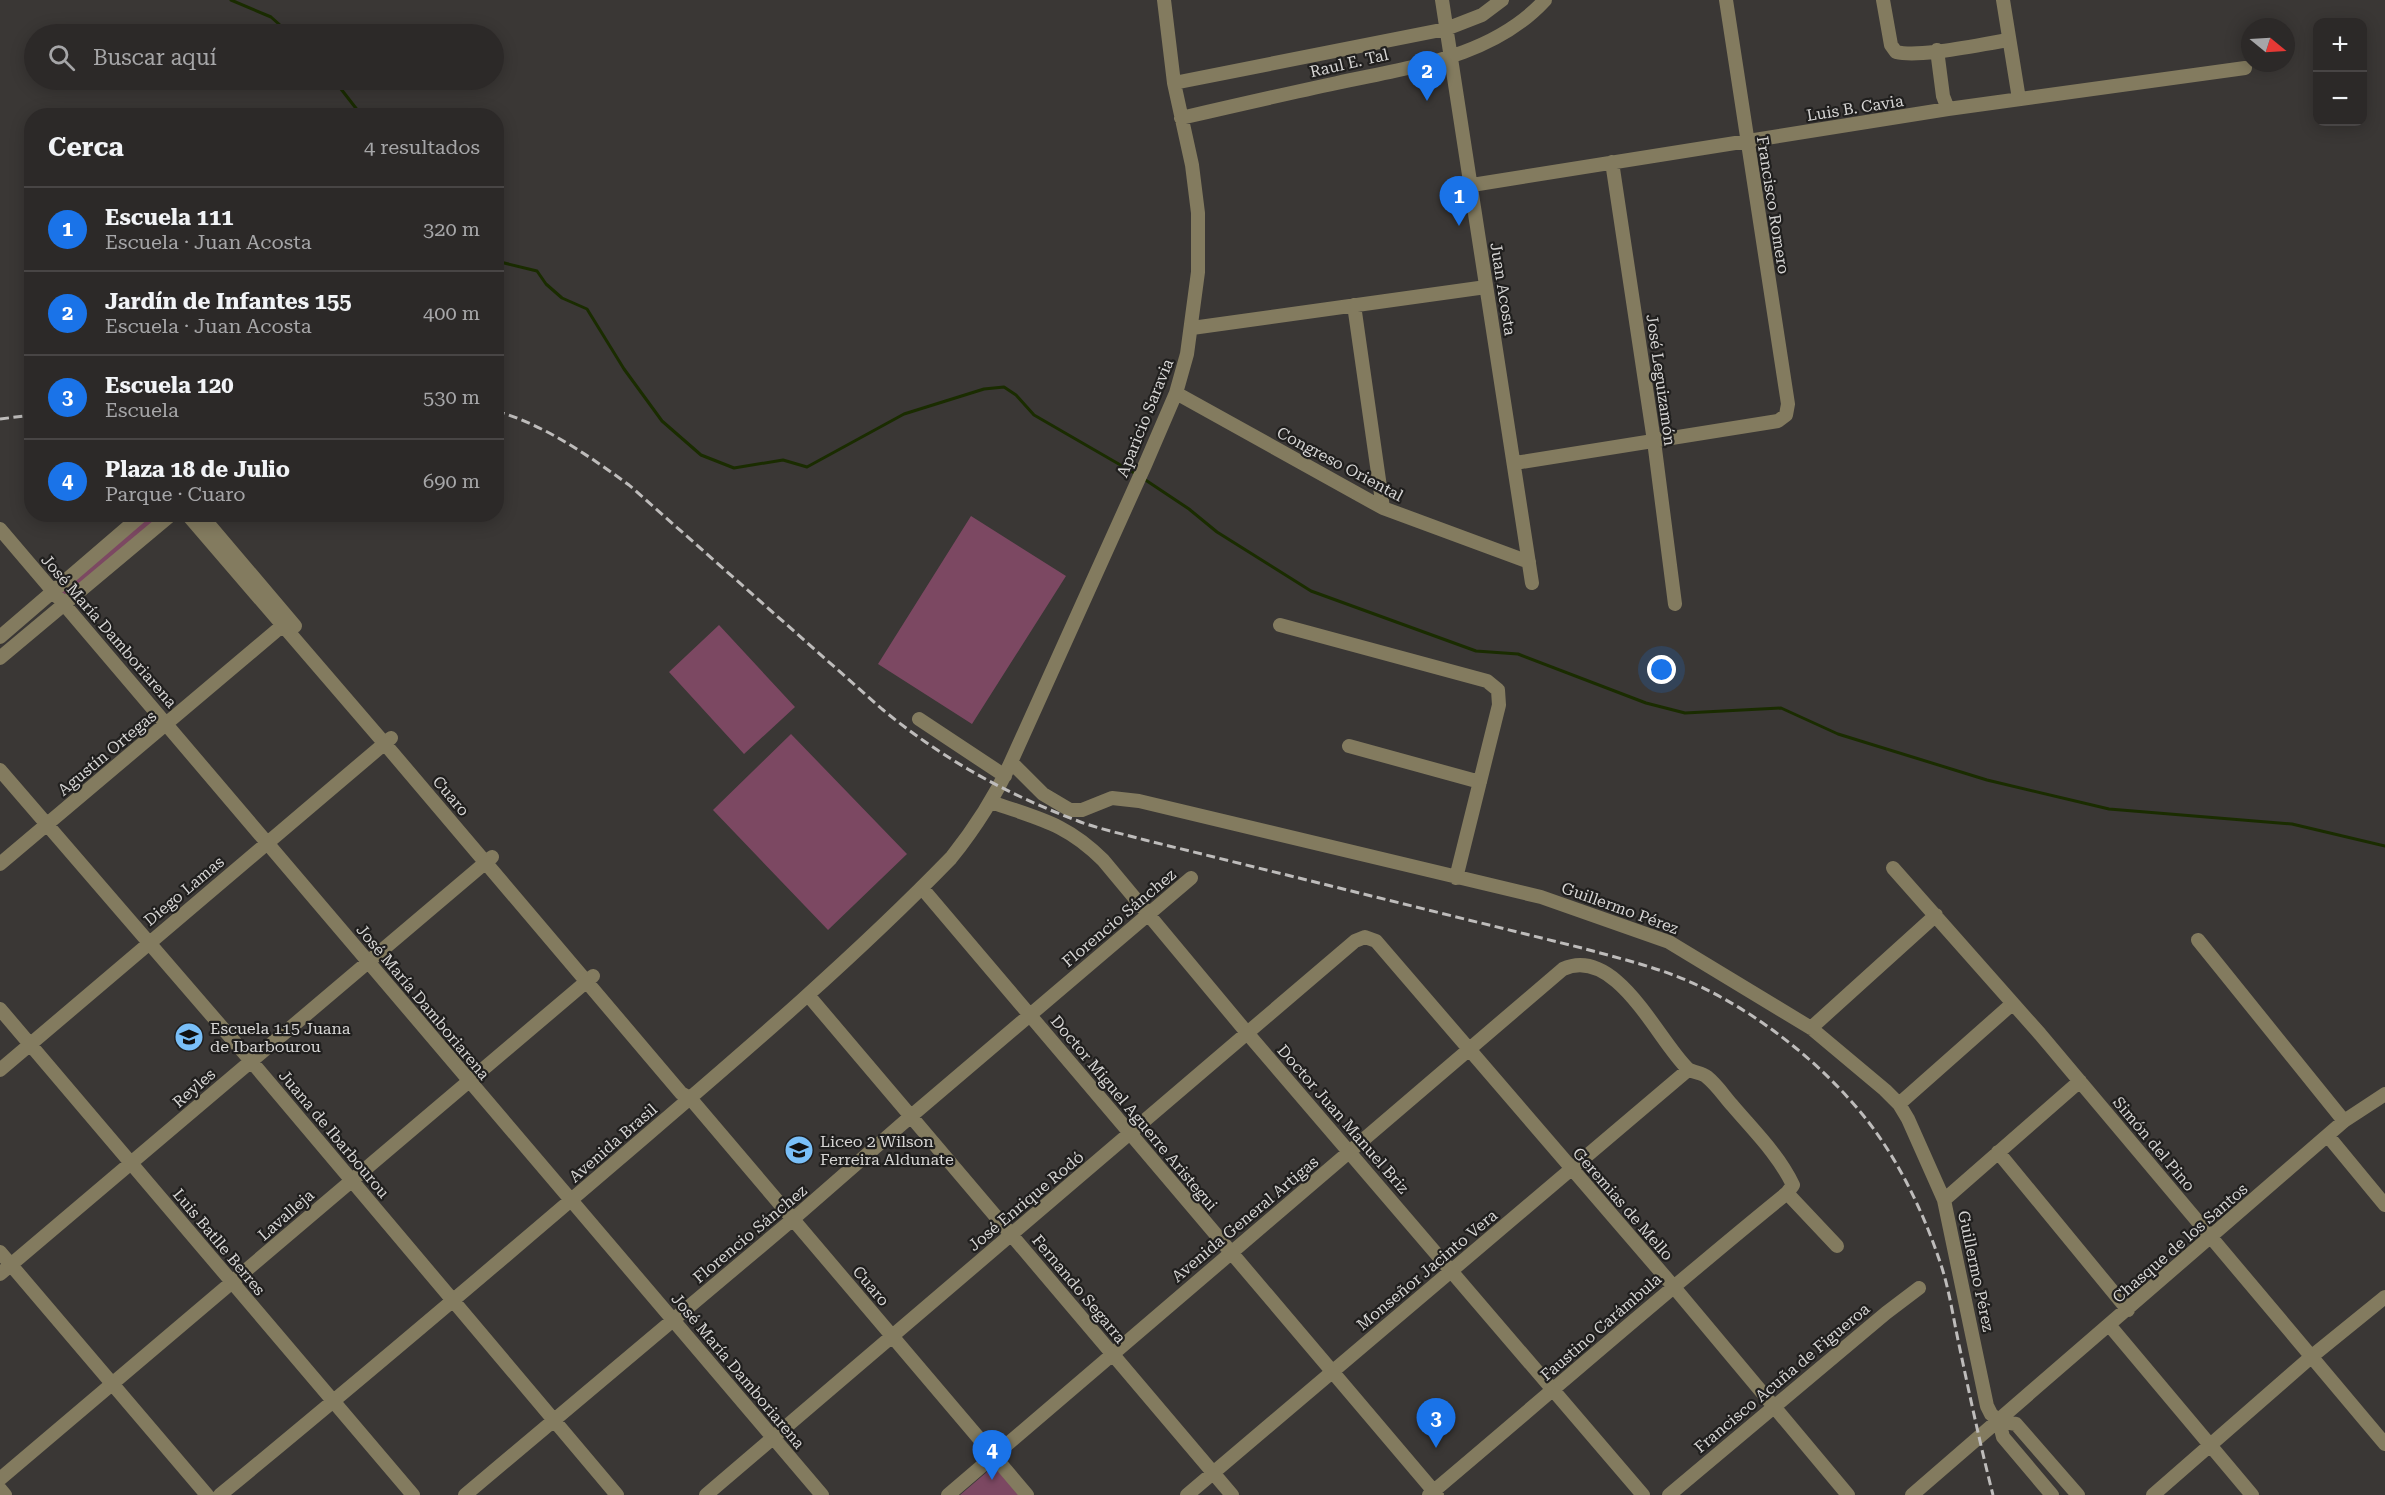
<!DOCTYPE html>
<html lang="es">
<meta charset="utf-8">
<style>
:root{--surface:#2c2928;--page:#343130;--text:#f1f3f6;--muted:#a6a6a8;--line:#484545;--accent:#1a73e8}
body{margin:0;font-family:"Roboto Serif",serif;background:var(--page);color:var(--text)}
.controls{position:absolute;right:18px;top:18px;display:grid;overflow:hidden;border-radius:12px;box-shadow:0 3px 15px #0003}
.controls button{width:54px;height:54px;display:grid;place-items:center;padding:0;border:0;border-bottom:2px solid var(--line);background:var(--surface);color:var(--text);font:30px sans-serif}
.compass{position:absolute;left:2241px;top:18px;width:54px;height:54px;border-radius:50%;background:var(--surface);box-shadow:0 3px 15px #0003;rotate:108deg}
.you{position:absolute;left:1662px;top:670px;width:21px;height:21px;margin:-15px;border:4px solid #fff;border-radius:50%;background:#1a73e8;box-shadow:0 0 0 9px #1a73e833}
.badge{display:grid;place-items:center;width:39px;height:39px;border-radius:50%;background:var(--accent);color:#fff;font-size:20px;font-weight:700}
.pin{position:absolute;translate:-50% -50px;filter:drop-shadow(0 2px 3px #0008)}
.pin::after{content:'';position:absolute;top:32px;width:21px;height:18px;background:inherit;clip-path:polygon(0 0,100% 0,50% 100%)}
.list{margin:0;padding:0;list-style:none}
h2{display:flex;justify-content:space-between;align-items:center;height:78px;margin:0;padding:0 24px;font-size:26px}
h2 small{font-size:20px;font-weight:400;color:var(--muted)}
.list li{display:grid;grid-template-columns:39px 1fr auto;gap:18px;align-items:center;box-sizing:border-box;height:84px;padding:0 24px;border-top:2px solid var(--line)}
.list b{display:block;font-size:22px;white-space:nowrap}
.list p{margin:0;font-size:20px;white-space:nowrap;color:var(--muted)}
.list em{font-size:20px;font-style:normal;color:var(--muted)}
.icon{flex:none;width:33px;height:33px;fill:none;stroke:currentColor;stroke-width:2;stroke-linecap:round;stroke-linejoin:round}
.map{position:relative;flex:none;width:2385px;height:1495px;overflow:hidden}
.search{position:absolute;background:var(--surface);box-shadow:0 3px 15px #0003;left:24px;top:24px;width:480px;height:66px;display:flex;align-items:center;gap:15px;box-sizing:border-box;padding:0 21px;border-radius:33px;color:var(--muted);font-size:22px}
.panel{position:absolute;background:var(--surface);box-shadow:0 3px 15px #0003;left:24px;top:108px;width:480px;height:414px;border-radius:24px}
.map>svg:first-child{display:block}
.green{fill:#7c4862}
.lines{fill:none;stroke-linecap:round;stroke-linejoin:round}
.stream{stroke:#1a2c00;stroke-width:3}
.minor{stroke:#837b5f;stroke-width:14}
.rail{stroke:#bebcbb;stroke-width:3;stroke-dasharray:9 4.5;stroke-linecap:butt}
.labels{text-anchor:middle;dominant-baseline:central;stroke-width:4.5;stroke-linejoin:round;paint-order:stroke}
.street-label{font-size:16px;fill:#d6d5d4;stroke:#201f1e}
.poi-label{font-size:16px;fill:#d6d5d4;stroke:#201f1e;text-anchor:start}
</style>
<div class="map">
<svg width="2385" height="1495" viewBox="0 0 2385 1495">
<rect width="100%" height="100%" fill="#3a3735"/>
<path class="green" d="M149,515H163L66,596H63L61,590Z
M971,516L1066,576L972,724L878,664Z
M719,625L795,707L744,754L669,672Z
M791,734L907,854L828,930L713,810Z
M995,1465L1020,1495H960Z"/>
<g class="lines">
<path class="stream" d="M231,0L271,17L290,34
M334,80L362,116
M496,261L537,271L546,284L562,298L587,309L624,369L662,421L701,455L734,468L783,460L807,467L904,414L984,389L1004,387L1016,395L1034,415L1136,474
M1144,479L1189,509L1217,532L1311,591L1476,651L1518,654L1646,703L1685,713L1781,708L1838,734L1987,780L2109,809L2292,824L2385,846"/>
<path class="minor" d="M1442,0L1532,583
M1883,0L1891,45L1896,52C1921,58 1981,44 2009,40
M2003,0L2019,99
M1937,50L1943,96L1948,109
M1174,83L1446,29L1482,15L1502,0
M1181,118C1233,106 1285,94 1337,83C1409,67 1492,58 1545,0
M1612,162L1654,441L1675,604
M1472,185L1948,109L2245,68
M1354,305L1383,508
M1192,328L1486,287
M1176,393L1383,508L1529,562
M1515,463L1778,421L1786,415L1788,404L1726,0
M187,514L385,744L681,1093L690,1098L1027,1495
M200,514L295,626
M0,529L822,1495
M1280,625L1487,681L1498,690L1499,705L1456,878
M0,637L143,514
M0,658L172,514
M919,719L1005,776
M1349,746L1480,782
M1011,762L1043,794L1070,810H1082L1112,798L1139,801L1541,897L1669,942L1811,1028L1885,1090L1899,1104L1908,1119L1944,1200L1987,1406L1991,1414L1999,1421L2016,1424L2078,1495
M0,770L251,1061L617,1495
M991,802C1039,819 1066,823 1103,860L1248,1034L1643,1495
M0,864L289,620
M1893,868L2040,1034L2385,1444
M922,888L1437,1495
M2198,940L2344,1121
M808,995L1232,1495
M0,1009L413,1495
M1811,1028L1936,915
M0,1070L391,738
M1899,1104L2012,1004
M2328,1136L2385,1205
M1998,1152L2128,1310
M1787,1193L1837,1246
M1944,1200L2080,1081
M0,1252L207,1495
M0,1274L492,857
M2110,1326L2252,1495
M1999,1421L2003,1437L2052,1495
M0,1479L593,976
M0,1489L5,1495
M220,1495C354,1385 487,1272 619,1159C732,1062 847,965 951,858C975,828 995,797 1011,762L1145,465L1176,393L1187,354L1198,272V213L1192,165L1174,83L1164,0
M465,1495L792,1220L910,1117L1191,878
M706,1495L1355,941L1365,937L1376,941L1673,1286L1848,1495
M948,1495L1563,969C1616,945 1657,1039 1687,1068C1692,1073 1701,1072 1707,1077C1717,1085 1724,1096 1732,1105C1754,1131 1778,1154 1793,1185L1787,1193C1666,1291 1549,1394 1429,1495
M1187,1495L1688,1070
M1669,1495L1886,1313L1919,1288
M1912,1495L2344,1121L2385,1094
M2153,1495L2311,1357L2385,1297"/>
<path class="rail" d="M496,411C545,425 589,456 629,485L882,709C941,758 1006,794 1078,821C1099,829 1123,834 1145,840L1582,948C1621,959 1662,968 1699,986C1763,1016 1827,1068 1870,1124C1901,1165 1925,1216 1941,1265C1949,1289 1953,1316 1958,1340C1969,1392 1980,1444 1993,1495
M0,419L32,415"/>
</g>
<defs>
<g id="school-disc" transform="scale(1.5)"><circle r="9.5" fill="#79bff8" stroke="#201f1e"/><path d="M0-5L7-2L0 1L-7-2ZM-4 1L0 2.5L4 1V4Q0 6-4 4Z" fill="#111"/></g>
</defs>
<g fill-rule="evenodd">
<use href="#school-disc" x="189" y="1037"/>
<use href="#school-disc" x="799" y="1150"/>
</g>
<g class="labels">
<g class="street-label">
<text transform="translate(1349 63) rotate(-13)">Raul E. Tal</text>
<text transform="translate(1855 108) rotate(-9)">Luis B. Cavia</text>
<text transform="translate(1773 205) rotate(81)">Francisco Romero</text>
<text transform="translate(1503 289) rotate(81)">Juan Acosta</text>
<text transform="translate(1661 380) rotate(82)">José Leguizamón</text>
<text transform="translate(1145 418) rotate(-68)">Aparicio Saravia</text>
<text transform="translate(1340 464) rotate(28)">Congreso Oriental</text>
<text transform="translate(109 631) rotate(49)">José María Damboriarena</text>
<text transform="translate(107 753) rotate(-40)">Agustín Ortegas</text>
<text transform="translate(451 796) rotate(50)">Cuaro</text>
<text transform="translate(184 891) rotate(-40)">Diego Lamas</text>
<text transform="translate(1620 908) rotate(20)">Guillermo Pérez</text>
<text transform="translate(1119 918) rotate(-40)">Florencio Sánchez</text>
<text transform="translate(423 1002) rotate(50)">José María Damboriarena</text>
<text transform="translate(194 1088) rotate(-41)">Reyles</text>
<text transform="translate(1134 1113) rotate(50)">Doctor Miguel Aguerre Aristegui</text>
<text transform="translate(1343 1119) rotate(49)">Doctor Juan Manuel Briz</text>
<text transform="translate(334 1134) rotate(50)">Juana de Ibarbourou</text>
<text transform="translate(613 1143) rotate(-41)">Avenida Brasil</text>
<text transform="translate(2154 1144) rotate(50)">Simón del Pino</text>
<text transform="translate(1026 1201) rotate(-40)">José Enrique Rodó</text>
<text transform="translate(1623 1204) rotate(49)">Geremias de Mello</text>
<text transform="translate(286 1215) rotate(-41)">Lavalleja</text>
<text transform="translate(1245 1219) rotate(-40)">Avenida General Artigas</text>
<text transform="translate(750 1234) rotate(-40)">Florencio Sánchez</text>
<text transform="translate(219 1242) rotate(50)">Luis Batlle Berres</text>
<text transform="translate(2180 1243) rotate(-41)">Chasque de los Santos</text>
<text transform="translate(1427 1270) rotate(-40)">Monseñor Jacinto Vera</text>
<text transform="translate(1976 1271) rotate(78)">Guillermo Pérez</text>
<text transform="translate(871 1286) rotate(50)">Cuaro</text>
<text transform="translate(1079 1289) rotate(50)">Fernando Segarra</text>
<text transform="translate(1601 1327) rotate(-41)">Faustino Carámbula</text>
<text transform="translate(738 1371) rotate(50)">José María Damboriarena</text>
<text transform="translate(1782 1378) rotate(-40)">Francisco Acuña de Figueroa</text>
</g>
<g class="poi-label">
<text x="210" y="1028">Escuela 115 Juana<tspan x="210" dy="18">de Ibarbourou</tspan></text>
<text x="820" y="1141">Liceo 2 Wilson<tspan x="820" dy="18">Ferreira Aldunate</tspan></text>
</g>
</g>
</svg>
<div class="controls">
<button>+</button>
<button>−</button>
</div>
<svg class="compass" viewBox="-18 -18 36 36"><path d="M0-13l5 13h-10z" fill="#e53935"/><path d="M0 13l5-13h-10z" fill="#a6a6a8"/></svg>
<div class="you"></div>
<div class="pin badge" style="left:1459px;top:226px">1</div>
<div class="pin badge" style="left:1427px;top:101px">2</div>
<div class="pin badge" style="left:1436px;top:1448px">3</div>
<div class="pin badge" style="left:992px;top:1480px">4</div>
<div class="search"><svg class="icon" aria-label="search" viewBox="0 0 24 24"><circle cx="10" cy="10" r="6"/><path d="M15 15l6 6"/></svg>Buscar aquí</div>
<section class="panel">
<h2>Cerca<small>4 resultados</small></h2>
<ul class="list">
<li><span class="badge">1</span><div><b>Escuela 111</b><p>Escuela · Juan Acosta</p></div><em>320 m</em></li>
<li><span class="badge">2</span><div><b>Jardín de Infantes 155</b><p>Escuela · Juan Acosta</p></div><em>400 m</em></li>
<li><span class="badge">3</span><div><b>Escuela 120</b><p>Escuela</p></div><em>530 m</em></li>
<li><span class="badge">4</span><div><b>Plaza 18 de Julio</b><p>Parque · Cuaro</p></div><em>690 m</em></li>
</ul>
</section>
</div>
